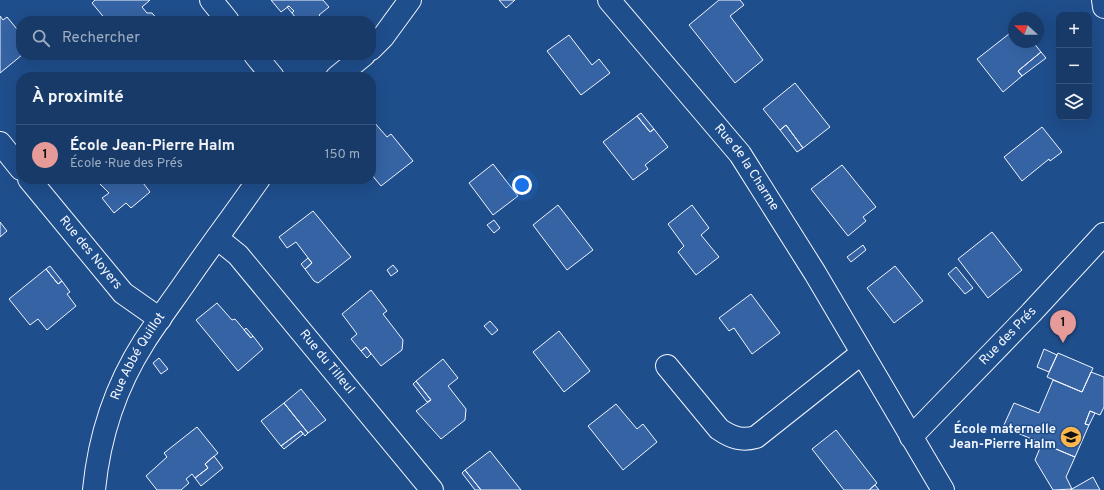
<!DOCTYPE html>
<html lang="fr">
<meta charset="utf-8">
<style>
:root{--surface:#173a69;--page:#20416f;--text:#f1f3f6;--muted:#9eadc0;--line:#36547d;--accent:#e69b98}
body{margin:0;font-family:Overpass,sans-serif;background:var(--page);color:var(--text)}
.controls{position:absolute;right:12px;top:12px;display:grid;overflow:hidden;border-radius:8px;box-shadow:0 4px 16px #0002}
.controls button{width:36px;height:36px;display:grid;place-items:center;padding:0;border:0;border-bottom:1px solid var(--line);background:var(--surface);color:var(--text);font:20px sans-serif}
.compass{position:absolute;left:1008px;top:12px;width:36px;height:36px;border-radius:50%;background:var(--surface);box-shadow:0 4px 16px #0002;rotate:291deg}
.you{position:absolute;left:522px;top:185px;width:14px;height:14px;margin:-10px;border:3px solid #fff;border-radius:50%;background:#1a73e8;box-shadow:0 0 0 6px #1a73e833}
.badge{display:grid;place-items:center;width:26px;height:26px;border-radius:50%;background:var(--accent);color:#111;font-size:13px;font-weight:700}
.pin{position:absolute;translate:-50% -33px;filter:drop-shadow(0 1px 2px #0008)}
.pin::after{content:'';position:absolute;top:21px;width:14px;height:12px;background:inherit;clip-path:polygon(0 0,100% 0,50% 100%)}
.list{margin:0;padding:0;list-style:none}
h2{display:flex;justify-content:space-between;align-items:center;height:52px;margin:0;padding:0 16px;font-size:17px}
h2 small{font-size:13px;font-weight:400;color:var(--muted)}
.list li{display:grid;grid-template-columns:26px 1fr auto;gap:12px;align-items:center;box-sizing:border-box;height:60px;padding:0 16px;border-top:1px solid var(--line)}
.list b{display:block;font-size:15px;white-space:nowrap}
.list p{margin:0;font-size:13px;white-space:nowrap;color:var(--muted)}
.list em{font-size:13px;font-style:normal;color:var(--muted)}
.icon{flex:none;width:22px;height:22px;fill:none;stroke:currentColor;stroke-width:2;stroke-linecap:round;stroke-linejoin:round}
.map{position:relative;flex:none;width:1104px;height:490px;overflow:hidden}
.search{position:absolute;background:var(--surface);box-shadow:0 4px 16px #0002;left:16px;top:16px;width:360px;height:44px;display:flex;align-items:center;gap:10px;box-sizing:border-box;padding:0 14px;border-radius:16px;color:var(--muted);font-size:15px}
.panel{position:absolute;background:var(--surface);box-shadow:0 4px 16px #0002;left:16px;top:72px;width:360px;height:112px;border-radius:16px}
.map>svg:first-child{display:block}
.building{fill:#3563a3;stroke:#f2f6ff}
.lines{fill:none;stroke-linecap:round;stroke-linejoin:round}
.minor-casing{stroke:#f2f6ff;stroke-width:24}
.minor{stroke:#1f4e8c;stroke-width:22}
.labels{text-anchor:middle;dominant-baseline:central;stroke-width:3;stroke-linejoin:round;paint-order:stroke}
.street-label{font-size:13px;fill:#f2f6ff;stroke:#1f4e8c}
.poi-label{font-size:13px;font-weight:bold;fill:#f2f6ff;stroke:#1f4e8c;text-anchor:end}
</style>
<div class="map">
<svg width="1104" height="490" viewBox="0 0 1104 490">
<rect width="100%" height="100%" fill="#1f4e8c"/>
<path class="building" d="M95,0H150L142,7L147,13H152L159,21H107L92,3Z
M271,0H323L329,7L319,15L324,21H298L292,13L294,11L289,6L281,12Z
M499,0H515L506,8Z
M719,0H740L744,5L730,16L763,60L735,83L689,25Z
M289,6L294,11L292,13L287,7Z
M0,16L3,20L7,17L21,34L22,55L0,73Z
M1014,30V42H1033L1041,52L1018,71L1022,76L1003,92L977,59Z
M569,35L592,65L599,59L610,73L581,95L547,51Z
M1041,52L1046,58L1022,76L1018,71Z
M795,83L830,127L803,148L786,125L780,130L763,109Z
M641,113L654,129L650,132L637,116Z
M637,116L650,132L654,129L668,147L645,165L648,169L633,180L603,142Z
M373,121L387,137L391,134L413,161L381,186L371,174V123Z
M786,125L803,148L797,152L780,130Z
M1042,127L1062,152L1050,161L1049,159L1022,181L1004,157Z
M493,164L518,196L493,215L469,183Z
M842,165L876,207L863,217L866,221L848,236L811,189Z
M95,179H140L150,192L131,208L126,203L114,213L102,198L109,193Z
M558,205L593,250L567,270L533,225Z
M692,205L709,228L701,235L719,257L696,275L678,252L684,246L668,224Z
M313,211L351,257L318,283L314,281L305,269L312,263L296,242L287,248L279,237Z
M494,220L500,228L494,233L487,225Z
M0,222L7,231L0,237Z
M992,232L1022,270L988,298L958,259Z
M863,245L866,250L851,262L847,257Z
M308,258L312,263L305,269L301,264Z
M393,265L398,271L391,276L387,270Z
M50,266L62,281L58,284L46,269Z
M895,266L923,301L894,323L867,288Z
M956,267L973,288L965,294L948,274Z
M46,269L58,284L62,281L70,292L67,294L76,306L47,330L38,319L30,325L9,299Z
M371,290L387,311L383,314L403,340L402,350L381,366L366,347L361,351L351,339L357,334L342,314Z
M751,294L780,333L752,354L734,328L729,331L719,318Z
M217,303L232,320L235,319L251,338L253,336L263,349L238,371L196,320Z
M490,321L498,330L492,335L484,326Z
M246,328L253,336L251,338L244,330Z
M559,331L590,371L564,392L533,352Z
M366,347L371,354L367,358L361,351Z
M1044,349L1057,355L1049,372L1037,367Z
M1058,353L1093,368L1082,392L1047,377Z
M159,358L168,369L161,374L153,363Z
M443,359L458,378L448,386L466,409L465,420L441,439L416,411L431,400L416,381Z
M1091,372L1104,377V407L1100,415L1090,411L1085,424L1089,425L1075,457L1003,427L1014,403L1039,413L1053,380L1082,392Z
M416,381L431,400L427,402L413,384Z
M301,389L326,420L308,433L284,403Z
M284,403L308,433L305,436L301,431L281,446L261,421Z
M616,404L637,429L643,424L657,442L623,470L588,426Z
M1090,411L1095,413L1089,425L1085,424Z
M197,427L218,453L205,464L208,468L195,478L192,474L186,479L189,483L181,490H157L146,476L167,457L164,453Z
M836,430L877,483L869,490H844L812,449Z
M301,431L303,434L284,449L281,446Z
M1042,443L1075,457L1066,477L1072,489L1053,490L1035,460Z
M490,451L521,490H481L465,470Z
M214,456L223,468L201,486L195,478L208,468L205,464Z
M465,470L481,490H475L462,473Z
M1093,477L1100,490H1070L1072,489Z
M875,485L879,490H869Z"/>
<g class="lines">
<g class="minor-casing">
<g id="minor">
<path d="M211,0L228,21"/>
<path id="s1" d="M609,0L740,154L815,273L943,490"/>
<path d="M1103,0L1104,7"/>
<path d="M371,49L383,37L410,0"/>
<path d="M255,55L273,77"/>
<path d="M337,77L364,55"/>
<path d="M0,143L21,169"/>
<path id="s2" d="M29,179L123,293L160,319"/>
<path id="s3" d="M217,238L238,255L432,490"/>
<path d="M667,366L719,429C732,438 742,441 756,437L862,353"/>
<path id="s4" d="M911,437L1031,313L1104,234"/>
<path id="s5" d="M94,490C99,438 116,386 144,342C158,320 174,299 189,277C212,244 236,212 259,179"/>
</g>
</g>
<use href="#minor" class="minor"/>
</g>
<defs>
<g id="school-disc" transform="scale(1.15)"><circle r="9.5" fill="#ffb74d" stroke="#1f4e8c"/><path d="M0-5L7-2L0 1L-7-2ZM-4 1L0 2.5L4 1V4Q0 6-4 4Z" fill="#111"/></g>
</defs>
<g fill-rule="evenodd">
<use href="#school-disc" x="1071" y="437"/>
</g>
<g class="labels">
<g class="street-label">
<text stroke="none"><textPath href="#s1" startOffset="217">Rue de la Charme</textPath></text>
<text stroke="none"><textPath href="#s2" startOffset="96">Rue des Noyers</textPath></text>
<text stroke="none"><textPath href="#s4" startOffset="140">Rue des Prés</textPath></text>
<text stroke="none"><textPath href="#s5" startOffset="142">Rue Abbé Quillot</textPath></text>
<text stroke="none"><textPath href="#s3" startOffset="166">Rue du Tilleul</textPath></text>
</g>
<g class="poi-label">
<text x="1056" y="430">École maternelle<tspan x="1056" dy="15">Jean-Pierre Halm</tspan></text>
</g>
</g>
</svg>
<div class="controls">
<button>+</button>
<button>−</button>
<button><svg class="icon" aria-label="layers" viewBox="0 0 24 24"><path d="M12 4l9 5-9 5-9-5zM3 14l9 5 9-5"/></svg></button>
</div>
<svg class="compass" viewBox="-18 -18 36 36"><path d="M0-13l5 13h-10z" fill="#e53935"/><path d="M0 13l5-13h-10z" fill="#9eadc0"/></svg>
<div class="you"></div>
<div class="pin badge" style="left:1063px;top:343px">1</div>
<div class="search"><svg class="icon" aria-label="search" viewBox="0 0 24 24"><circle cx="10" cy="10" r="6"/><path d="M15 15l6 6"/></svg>Rechercher</div>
<section class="panel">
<h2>À proximité<small></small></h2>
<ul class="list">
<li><span class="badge">1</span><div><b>École Jean-Pierre Halm</b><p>École · Rue des Prés</p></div><em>150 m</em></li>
</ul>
</section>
</div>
